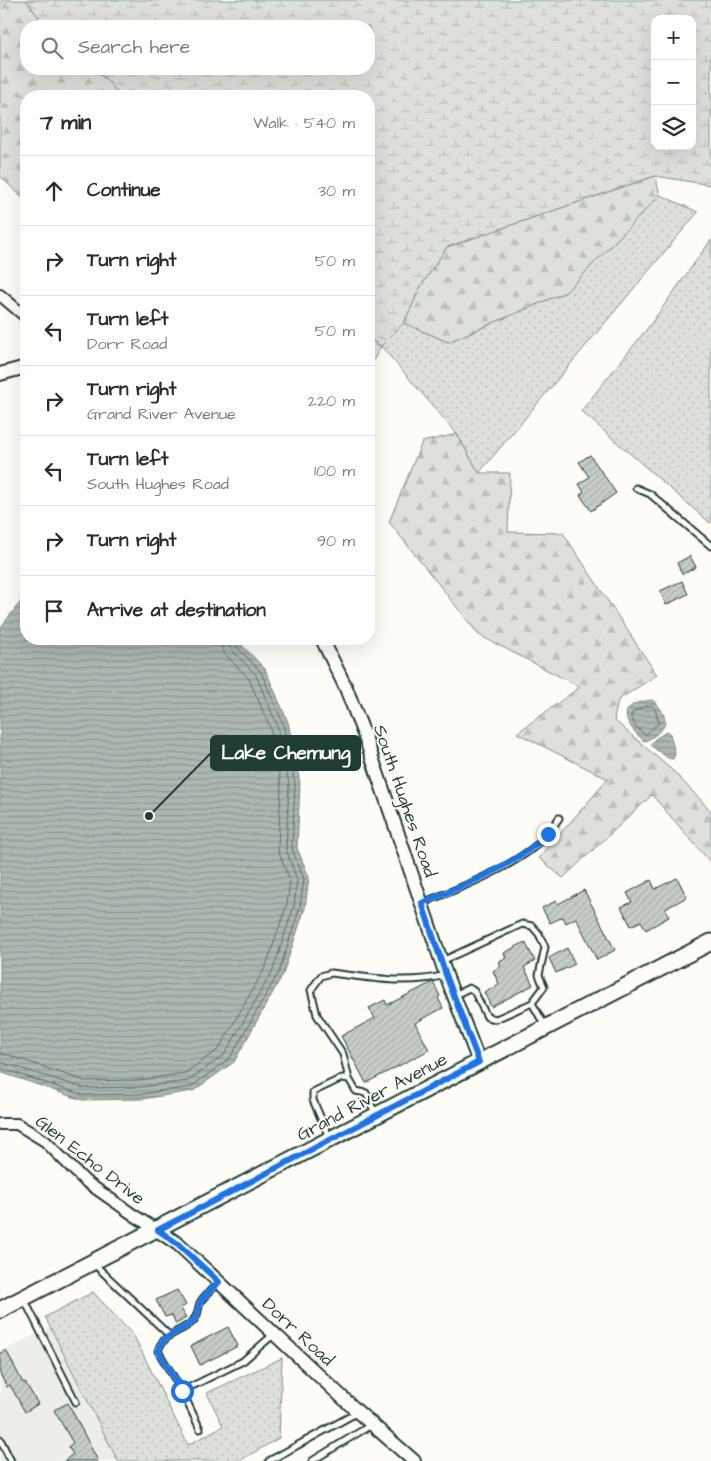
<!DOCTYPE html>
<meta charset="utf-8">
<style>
:root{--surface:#fff;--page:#f2f2f3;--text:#2b2b33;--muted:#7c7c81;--line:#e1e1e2}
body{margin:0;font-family:"Architects Daughter",sans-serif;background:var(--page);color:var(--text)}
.controls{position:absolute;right:15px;top:15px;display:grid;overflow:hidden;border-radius:10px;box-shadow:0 5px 20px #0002}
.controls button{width:45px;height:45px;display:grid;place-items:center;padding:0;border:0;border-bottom:1px solid var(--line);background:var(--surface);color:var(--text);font:25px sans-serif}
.stop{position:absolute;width:15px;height:15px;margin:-11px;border:4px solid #1a73e8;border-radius:50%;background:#fff}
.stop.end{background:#1a73e8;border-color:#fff;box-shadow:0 1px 5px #0008}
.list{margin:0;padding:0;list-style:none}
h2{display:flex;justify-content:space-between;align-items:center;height:65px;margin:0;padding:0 20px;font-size:21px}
h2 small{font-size:16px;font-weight:400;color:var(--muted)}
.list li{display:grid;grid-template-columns:32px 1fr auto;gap:15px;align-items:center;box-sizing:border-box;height:70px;padding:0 20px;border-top:1px solid var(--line)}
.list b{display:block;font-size:19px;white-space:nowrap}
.list p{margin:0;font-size:16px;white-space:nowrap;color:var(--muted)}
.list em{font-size:16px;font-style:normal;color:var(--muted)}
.icon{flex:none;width:28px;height:28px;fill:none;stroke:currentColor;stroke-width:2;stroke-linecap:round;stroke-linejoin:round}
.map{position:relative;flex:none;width:711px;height:1461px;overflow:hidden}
.search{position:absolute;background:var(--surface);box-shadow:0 5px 20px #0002;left:20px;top:20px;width:355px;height:55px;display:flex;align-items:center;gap:12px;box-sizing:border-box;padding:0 18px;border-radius:20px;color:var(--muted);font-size:19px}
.panel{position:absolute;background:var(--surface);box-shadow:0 5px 20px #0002;left:20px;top:90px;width:355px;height:555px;border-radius:20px}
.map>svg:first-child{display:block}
.built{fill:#eceee9}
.grass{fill:url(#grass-dots);stroke:#7e8e88}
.forest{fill:url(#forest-firs);stroke:#7e8e88}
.wetland{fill:url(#wetland-marsh);stroke:#7e8e88;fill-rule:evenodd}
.water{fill:url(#water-rules);stroke:#75877f}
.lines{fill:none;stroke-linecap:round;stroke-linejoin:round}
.shore{stroke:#586e66;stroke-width:1}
.building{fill:url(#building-hatch);stroke:#1f3d34}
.service-casing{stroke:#1f3d34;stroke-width:9}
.minor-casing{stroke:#1f3d34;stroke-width:14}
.tertiary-casing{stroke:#1f3d34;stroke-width:16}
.secondary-casing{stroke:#1f3d34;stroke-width:19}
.service{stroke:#fdfcf7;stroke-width:5}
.minor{stroke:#fdfcf7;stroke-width:10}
.tertiary{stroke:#fdfcf7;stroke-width:12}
.secondary{stroke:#fdfcf7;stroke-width:15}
.route{stroke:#1a73e8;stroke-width:6}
.labels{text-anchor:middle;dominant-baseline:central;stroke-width:4;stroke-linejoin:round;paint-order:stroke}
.street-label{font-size:18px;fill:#1f3d34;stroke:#fdfcf7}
.leader{fill:none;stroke:#1f3d34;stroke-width:2}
.callout-dot{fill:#1f3d34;stroke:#fdfcf7;stroke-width:2}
.callout{fill:#1f3d34;stroke:#1f3d34;stroke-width:2}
.callout-label{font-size:19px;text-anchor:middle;font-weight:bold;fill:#fff}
</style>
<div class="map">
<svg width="711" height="1461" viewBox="0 0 711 1461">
<defs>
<pattern id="grass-dots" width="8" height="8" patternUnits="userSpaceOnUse" patternTransform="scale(1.25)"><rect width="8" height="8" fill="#dde0db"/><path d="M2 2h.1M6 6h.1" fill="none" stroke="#bdc1bd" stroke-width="1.8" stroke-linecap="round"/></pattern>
<pattern id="forest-firs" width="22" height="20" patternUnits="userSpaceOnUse" patternTransform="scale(1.25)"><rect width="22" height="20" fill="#dde0db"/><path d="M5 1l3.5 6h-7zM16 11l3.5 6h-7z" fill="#bdc1bd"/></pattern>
<pattern id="wetland-marsh" width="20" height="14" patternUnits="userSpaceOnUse" patternTransform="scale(1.25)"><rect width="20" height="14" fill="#dde0db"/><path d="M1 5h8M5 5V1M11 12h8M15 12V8" fill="none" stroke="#bdc1bd"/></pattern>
<pattern id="water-rules" width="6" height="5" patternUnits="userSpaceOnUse" patternTransform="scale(1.25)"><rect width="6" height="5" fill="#aeb8b1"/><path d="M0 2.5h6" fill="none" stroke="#8d9791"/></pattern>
<pattern id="building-hatch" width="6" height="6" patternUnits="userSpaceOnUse" patternTransform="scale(1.25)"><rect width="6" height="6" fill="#c6cdc7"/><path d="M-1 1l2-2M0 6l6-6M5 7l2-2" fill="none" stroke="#aab1ac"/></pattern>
</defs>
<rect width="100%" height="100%" fill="#fdfcf7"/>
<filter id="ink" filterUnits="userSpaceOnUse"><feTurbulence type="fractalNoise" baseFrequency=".02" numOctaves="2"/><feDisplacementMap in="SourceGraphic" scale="10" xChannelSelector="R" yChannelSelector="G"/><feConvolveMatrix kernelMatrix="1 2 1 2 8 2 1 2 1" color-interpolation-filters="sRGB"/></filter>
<g filter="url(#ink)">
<path class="built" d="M52,1326L122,1461H0V1353Z"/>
<path class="grass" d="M660,195L698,212L479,473L457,434L381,346L404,323L448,342L566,292Z
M711,240V522L710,523L581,411L650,325Z
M93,1292L134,1336L188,1445L223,1426L207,1393L282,1358L279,1438L239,1461H118L45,1317Z"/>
<path class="forest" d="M2,0H26L45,26H26V69H93L108,81L120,96H26V201L0,176V6Z
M655,176L660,195L566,292L448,342L404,323L421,286L447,247Z
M369,339L381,346L369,368Z
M457,434L479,473H510L508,532L563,533L657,675L618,700L614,720L674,772L711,811V863L652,795L563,878L539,858L608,779L517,733L580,687L479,635L389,522L422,442Z"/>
<path class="wetland" d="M26,0H711V185L655,176L447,247L421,286L404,323L381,346L369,339V96H120L108,81L93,69H369V26H45ZM655,19H692V146H655Z"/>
<path class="water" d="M26,595V639H236L265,669L288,722L300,783L297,848L309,877L305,908L283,974L234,1062L193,1091L142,1099L82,1100L0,1072V628Z
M652,700C659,704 668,718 664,726C660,732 650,740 644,741C622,721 616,704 652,700Z
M668,731L670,734L675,754L673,759L668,758L650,745L655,739Z"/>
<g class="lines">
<path class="shore" d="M646,706H652L655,709L659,723L645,735L636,727L631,717L633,712Z
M0,1054L8,1055L85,1081L140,1080L185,1073L219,1049L266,966L287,904L290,881L278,850L281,785L270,727L249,679L223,652L219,639
M0,1062L84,1088L140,1087L188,1081L225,1054L273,970L294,906L297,880L286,849L289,784L277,725L256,675L229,647L227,639
M0,1068L83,1095L141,1094L191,1087L230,1058L279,972L300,907L304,879L292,849L295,784L283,723L261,672L234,644L233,639"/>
</g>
<path class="building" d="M590,455L616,493L591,511L580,495L584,492L579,484L589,477L579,462Z
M690,556L696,567L682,574L677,563Z
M682,581L688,594L666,605L660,591Z
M677,878L687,897L665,909L669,917L646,930L641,921L631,926L621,907L632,902L627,893L651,880L655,889Z
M584,890L615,950L597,960L576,918L566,923L563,917L550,923L542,908L556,901L558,904Z
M525,942L535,961L524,967L533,985L491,1007L484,992L499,984L493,971L501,966L499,961L506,958L504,953Z
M567,948L575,964L556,973L549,958Z
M433,982L440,996L438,998L443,1008L415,1023L429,1050L366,1083L341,1036L375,1018L369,1008L385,1000L387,1005Z
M177,1290L186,1305L181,1308L186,1318L176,1324L172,1315L165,1317L156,1300Z
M228,1327L238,1346L200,1365L191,1346Z
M6,1350L23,1383L25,1382L38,1404L25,1412L10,1385L7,1387L0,1374V1353Z
M68,1403L98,1461H64L73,1454L68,1447L73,1443L54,1410Z"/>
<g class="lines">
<g class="service-casing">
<path id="service" d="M636,488L650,494L711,546
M422,903C458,889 512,868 540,842C547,835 553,827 559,818
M442,961L522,924L532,926L539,934L545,947L539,975L544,987L532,1003L545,1026
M455,995L469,988L474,991L487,1017L496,1019L532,1003
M349,1079L343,1054L317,1015L311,990L321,976L331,973C370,978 407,985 446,975
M329,1137L313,1100V1092L342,1078L349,1079L356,1091L366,1093L375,1113
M93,1263L169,1335
M218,1283C213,1289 203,1296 200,1303C197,1311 199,1315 193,1321C181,1333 163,1333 158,1351L182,1391L243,1361L274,1334
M24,1299L76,1402
M182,1391L200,1429
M0,1439L11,1461
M269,1461L358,1412
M312,1461L371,1425"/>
</g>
<g class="minor-casing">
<path id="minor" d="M0,295L26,317
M0,1124H17L45,1141L85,1181L135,1216L157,1230"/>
</g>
<g class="tertiary-casing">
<path id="tertiary" d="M0,374L26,367
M322,639L346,688L365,737L446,975L479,1062
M157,1230L178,1244L358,1412L414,1461"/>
</g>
<g class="secondary-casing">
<path id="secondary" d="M0,1310L711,942"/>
</g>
<use href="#service" class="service"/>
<use href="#minor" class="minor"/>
<use href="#tertiary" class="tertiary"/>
<use href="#secondary" class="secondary"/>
</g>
</g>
<g class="lines" filter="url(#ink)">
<path class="route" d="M182,1391L158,1351C163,1333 181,1333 193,1321C200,1313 197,1311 200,1303C204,1295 213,1288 219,1282L178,1244L158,1230L479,1062L446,975L422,903C465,885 513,867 548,834"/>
</g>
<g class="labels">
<g class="street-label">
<text transform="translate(405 801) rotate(71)">South Hughes Road</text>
<text transform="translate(372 1097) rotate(-28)">Grand River Avenue</text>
<text transform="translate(90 1160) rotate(38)">Glen Echo Drive</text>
<text transform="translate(298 1332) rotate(43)">Dorr Road</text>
</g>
</g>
<path class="leader" d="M149 816L211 753"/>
<circle class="callout-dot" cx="149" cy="816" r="5"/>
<rect class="callout" x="211" y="736" width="149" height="34" rx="5"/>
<g class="callout-label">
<text x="286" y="759">Lake Chemung</text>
</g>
</svg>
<div class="controls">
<button>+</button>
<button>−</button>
<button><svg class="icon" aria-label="layers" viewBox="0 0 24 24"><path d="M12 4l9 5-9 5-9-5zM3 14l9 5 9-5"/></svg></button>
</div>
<div class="stop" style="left:182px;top:1391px"></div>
<div class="stop end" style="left:548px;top:834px"></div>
<div class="search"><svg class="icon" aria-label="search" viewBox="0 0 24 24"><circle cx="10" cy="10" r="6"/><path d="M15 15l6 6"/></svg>Search here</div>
<section class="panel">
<h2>7 min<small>Walk · 540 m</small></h2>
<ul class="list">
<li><svg class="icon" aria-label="ahead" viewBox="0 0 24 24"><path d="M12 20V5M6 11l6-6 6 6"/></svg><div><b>Continue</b></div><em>30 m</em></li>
<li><svg class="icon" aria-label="right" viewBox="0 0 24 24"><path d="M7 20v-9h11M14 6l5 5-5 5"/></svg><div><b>Turn right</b></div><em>50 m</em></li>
<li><svg class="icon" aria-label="left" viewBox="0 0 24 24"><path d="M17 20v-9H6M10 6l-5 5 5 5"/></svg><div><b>Turn left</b><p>Dorr Road</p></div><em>50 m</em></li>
<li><svg class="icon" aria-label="right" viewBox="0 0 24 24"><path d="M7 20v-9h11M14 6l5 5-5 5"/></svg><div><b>Turn right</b><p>Grand River Avenue</p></div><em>220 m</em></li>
<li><svg class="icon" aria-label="left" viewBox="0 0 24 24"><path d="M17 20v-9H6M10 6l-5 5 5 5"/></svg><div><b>Turn left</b><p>South Hughes Road</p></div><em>100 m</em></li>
<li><svg class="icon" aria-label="right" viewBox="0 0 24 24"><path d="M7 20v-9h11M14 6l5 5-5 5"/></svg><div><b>Turn right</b></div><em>90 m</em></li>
<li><svg class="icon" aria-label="arrive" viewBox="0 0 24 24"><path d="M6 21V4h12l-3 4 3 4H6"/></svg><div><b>Arrive at destination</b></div></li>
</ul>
</section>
</div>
